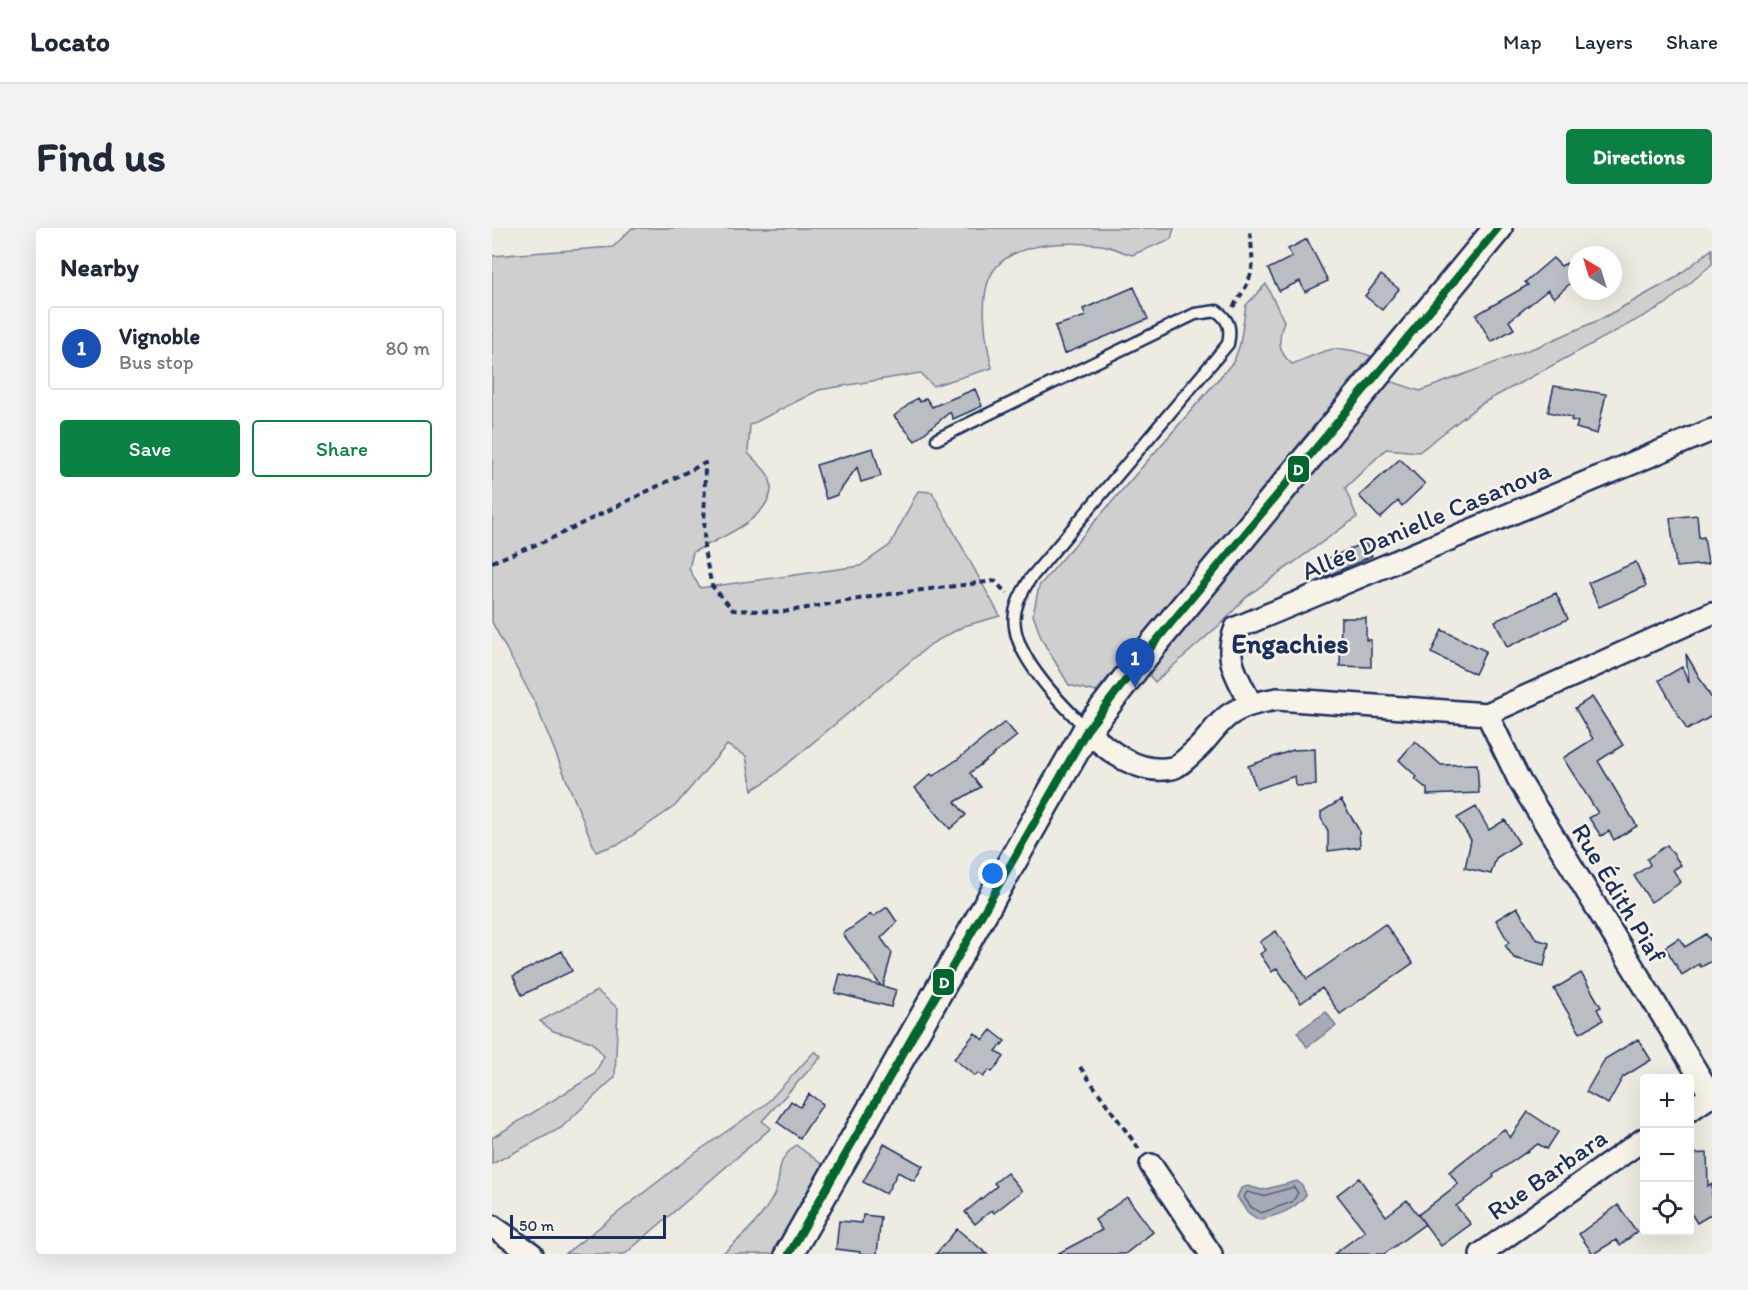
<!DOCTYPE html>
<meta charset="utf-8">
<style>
:root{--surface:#fff;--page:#f2f2f3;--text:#1f2937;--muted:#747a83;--line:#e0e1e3;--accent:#0b8043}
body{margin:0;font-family:Itim,sans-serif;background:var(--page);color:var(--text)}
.controls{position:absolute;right:18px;bottom:18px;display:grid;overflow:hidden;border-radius:6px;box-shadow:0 6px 24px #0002}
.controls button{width:54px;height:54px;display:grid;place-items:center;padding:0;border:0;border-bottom:2px solid var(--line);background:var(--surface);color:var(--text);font:30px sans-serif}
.compass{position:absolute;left:1076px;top:18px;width:54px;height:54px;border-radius:50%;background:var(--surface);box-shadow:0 6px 24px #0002;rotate:322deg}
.scale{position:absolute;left:18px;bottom:15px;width:156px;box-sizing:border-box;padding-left:6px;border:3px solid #1b2f5e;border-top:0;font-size:16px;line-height:21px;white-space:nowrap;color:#1b2f5e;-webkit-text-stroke:4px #f7f3e8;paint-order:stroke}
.you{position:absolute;left:501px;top:646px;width:21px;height:21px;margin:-15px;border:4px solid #fff;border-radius:50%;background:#1a73e8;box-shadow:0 0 0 9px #1a73e833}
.badge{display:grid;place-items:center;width:39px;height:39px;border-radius:50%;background:var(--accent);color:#fff;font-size:20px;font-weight:700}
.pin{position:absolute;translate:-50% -50px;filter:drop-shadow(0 2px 3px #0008)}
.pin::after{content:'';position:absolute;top:32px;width:21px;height:18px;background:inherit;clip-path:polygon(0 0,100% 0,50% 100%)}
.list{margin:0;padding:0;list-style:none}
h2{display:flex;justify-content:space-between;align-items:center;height:78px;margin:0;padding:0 24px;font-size:26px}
h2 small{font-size:20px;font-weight:400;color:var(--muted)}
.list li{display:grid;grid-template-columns:39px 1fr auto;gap:18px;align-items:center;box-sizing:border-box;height:84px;margin:0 12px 12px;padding:0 12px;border:2px solid var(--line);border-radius:6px}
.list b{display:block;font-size:22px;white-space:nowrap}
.list p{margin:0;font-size:20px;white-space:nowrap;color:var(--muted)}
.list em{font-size:20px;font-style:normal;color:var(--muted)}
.actions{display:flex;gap:12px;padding:18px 24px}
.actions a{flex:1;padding:14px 0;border:2px solid var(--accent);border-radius:6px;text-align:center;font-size:21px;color:var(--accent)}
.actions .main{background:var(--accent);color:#fff}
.icon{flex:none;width:33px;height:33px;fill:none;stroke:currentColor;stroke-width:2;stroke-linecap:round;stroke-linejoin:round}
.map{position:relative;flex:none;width:1220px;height:1026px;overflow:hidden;border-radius:6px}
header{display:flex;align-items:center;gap:36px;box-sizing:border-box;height:84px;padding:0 30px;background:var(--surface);border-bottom:2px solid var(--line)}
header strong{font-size:28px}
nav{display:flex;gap:33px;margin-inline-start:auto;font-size:21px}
.intro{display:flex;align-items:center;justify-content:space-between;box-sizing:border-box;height:144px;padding:0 36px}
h1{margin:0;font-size:42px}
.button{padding:15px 27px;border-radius:6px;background:var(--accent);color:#fff;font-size:21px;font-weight:700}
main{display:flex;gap:36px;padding:0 36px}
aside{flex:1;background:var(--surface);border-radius:6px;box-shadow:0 6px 24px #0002}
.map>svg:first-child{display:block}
.green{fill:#cfcfcf;stroke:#757f96;stroke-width:1.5}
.water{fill:#a6abb5;stroke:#6e7992;stroke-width:1.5}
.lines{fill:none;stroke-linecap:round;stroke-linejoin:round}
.shore{stroke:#536181;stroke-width:1.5}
.building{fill:#babdc2;stroke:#1b2f5e;stroke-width:1.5}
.service-casing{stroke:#1b2f5e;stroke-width:15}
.minor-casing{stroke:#1b2f5e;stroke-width:26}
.tertiary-casing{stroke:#1b2f5e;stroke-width:32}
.path{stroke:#1b2f5e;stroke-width:4;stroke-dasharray:6 4.5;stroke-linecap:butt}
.service{stroke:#f7f3e8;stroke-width:10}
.minor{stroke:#f7f3e8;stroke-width:21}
.tertiary{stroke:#f7f3e8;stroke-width:27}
.bus-1-casing{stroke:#f7f3e8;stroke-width:12}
.bus-1{stroke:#00652e;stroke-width:8}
.labels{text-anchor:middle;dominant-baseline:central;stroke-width:5;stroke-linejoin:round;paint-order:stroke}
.street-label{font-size:26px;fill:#1b2f5e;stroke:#f7f3e8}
.neighbourhood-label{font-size:27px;font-weight:bold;fill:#1b2f5e;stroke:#f7f3e8}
.line-badge{stroke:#f7f3e8;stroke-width:2}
.badge-label{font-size:16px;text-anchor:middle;font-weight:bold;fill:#fff}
</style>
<header>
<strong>Locato</strong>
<nav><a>Map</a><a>Layers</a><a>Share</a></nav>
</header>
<div class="intro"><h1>Find us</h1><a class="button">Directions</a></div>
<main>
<aside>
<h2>Nearby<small></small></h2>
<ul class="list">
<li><span class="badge" style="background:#1a4fb4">1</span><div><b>Vignoble</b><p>Bus stop</p></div><em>80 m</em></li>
</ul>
<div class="actions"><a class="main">Save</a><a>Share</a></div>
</aside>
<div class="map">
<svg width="1220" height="1026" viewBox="0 0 1220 1026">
<rect width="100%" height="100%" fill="#eeebe2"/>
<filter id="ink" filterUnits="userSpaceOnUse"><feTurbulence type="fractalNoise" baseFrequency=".0167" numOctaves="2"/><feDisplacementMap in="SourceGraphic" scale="12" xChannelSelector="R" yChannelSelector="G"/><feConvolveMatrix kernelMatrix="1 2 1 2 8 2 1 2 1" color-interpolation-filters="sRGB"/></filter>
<g filter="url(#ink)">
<path class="green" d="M140,0H682L679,11L640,27C630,24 620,19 610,17C575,13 514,13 498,49C487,73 494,115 500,140L441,158L428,145L327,162L258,197L256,225C262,232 274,241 277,249C292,286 225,311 201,324L197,341L208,360L368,338L398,317L426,263L440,264L508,388L472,398L439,416L275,553L260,562L254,528L235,517L183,578L129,615L104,624L44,477L0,394V28L121,19Z
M1220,21V36L1174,76L989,176L927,224L894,221L853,260L865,289L754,369L732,393L663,454L657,447L656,435L898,153L928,163L1047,118L1107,92L1183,50Z
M774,56L792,93C786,110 785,124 800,136C837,122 839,114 879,128L604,464L577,457L550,412L541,387L547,358L742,133L748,116L754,77Z
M105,763L126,780L123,849L69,900L0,936V910L102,847L112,828L100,814L61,803L48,793Z
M323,823L329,829L270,893L279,900L133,1026H73L199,928L274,876Z
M304,917L335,940L284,1026H230C251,1008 269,992 282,967C292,945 280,937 304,917Z"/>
<path class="water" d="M834,784L844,798L815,819L805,804Z
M805,953L810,957L814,967C801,983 786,987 767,992L755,984L745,969L749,960L756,958L770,962Z"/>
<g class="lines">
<path class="shore" d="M802,959L806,965L800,974L769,985L759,979L752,969L755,964L771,968Z"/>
</g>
<path class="building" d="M815,11L836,53L813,64L808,53L787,63L776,41L800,29L796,21Z
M1061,30L1069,38L1075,35L1080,43L1076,47L1081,53L1062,70L1056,62L1017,93L1022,101L999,114L984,87L1036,57L1033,54Z
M889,47L907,61L890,82L873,68Z
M642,59L656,91L572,126L563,98L594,88L591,81Z
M1062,158L1114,166L1105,206L1084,200L1086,194L1079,192L1080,189L1056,184Z
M483,161L490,178L461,191L458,184L423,213L402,188L425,170L428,174L434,170L440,179Z
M381,220L389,248L369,254L365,239L345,267L334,271L324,237Z
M908,231L933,256L910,278L906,273L888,290L867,268Z
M1205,287L1207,310L1212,309L1216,336L1184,339L1178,290Z
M873,314L880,328L833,349L827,335Z
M1144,334L1154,358L1107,379L1096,355Z
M1064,365L1076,391L1015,419L1003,393Z
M849,390H874V412H879V439L848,438Z
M950,402L994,423L983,446L939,425Z
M1194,426L1220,471V488L1195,502L1167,452L1190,439L1197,455Z
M1100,469L1131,517L1106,533L1145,598L1122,612L1117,603L1109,608L1097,590L1106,585L1071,530L1101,511L1083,480Z
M513,494L525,508L478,545L489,559L463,574L474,587L458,601L423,560L439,546L441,548L466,531Z
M923,513L949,537L985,536L987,565L935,567V561L923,551L925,549L907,532Z
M823,521L824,557L804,558L803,548L765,561L756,538L801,522Z
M849,572L867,602L868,619L836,623V603L829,590V584Z
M984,579L997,602L1013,592L1027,615L1004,630L999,646L973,640L979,612L965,590Z
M1175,617L1189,637L1181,642L1189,654L1159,674L1142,648L1158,637L1155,631Z
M395,679L405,694L389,710L400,725L391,758L404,762L399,779L343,765L348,746L389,758L351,706L379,686L381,689Z
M1025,679L1044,711L1057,715L1052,738L1022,730L1013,717L1017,715L1004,692Z
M893,696L921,735L848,786L830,760L809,775L785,740L780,744L768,726L774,722L768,714L784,703L815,751Z
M1214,706L1220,715V733L1209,739L1207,736L1190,747L1173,719L1187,710L1193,719Z
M70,723L80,743L30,767L21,748Z
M1089,745L1109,779L1105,781L1111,792L1088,805L1062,761Z
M499,802L513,813L504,823L512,829L500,844L497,842L491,849L486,845L483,848L462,831L483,805L491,812Z
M1146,811L1159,832L1131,849L1116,876L1094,864L1113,831Z
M317,866L331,876L308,910L285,894L299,873L308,879Z
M1036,884L1066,904L1055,921L1046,916L1001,947L1002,949L964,978L979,996L949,1018L926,987L966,956L957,944L1012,901L1018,910Z
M392,916L431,938L422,953L406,944L394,966L371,954Z
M1215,925L1216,958L1220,955V986L1205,995L1197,982V926Z
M515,945L530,963L502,985L500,982L483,996L473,984L505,958L502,955Z
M867,950L894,988L915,972L933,996L892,1026H842L873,1003L845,967Z
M635,969L661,1004L633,1026H565L610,1002L603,992Z
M1126,977L1145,1004L1128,1017L1124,1012L1101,1026L1087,1006Z
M371,987L389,989L385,1026H368V1024L344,1021L347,993L370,995Z
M465,1001L495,1026H444Z"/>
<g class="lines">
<g class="service-casing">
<path id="service" d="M445,211L703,86L725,83C738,93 739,101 736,116L538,351C529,366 520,381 523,399C527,433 571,478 595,501"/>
</g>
<g class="minor-casing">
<path id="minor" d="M759,476C745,447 731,432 744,400L1220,202
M995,486L1027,552L1220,869
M595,502C615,523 647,547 680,540C688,538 699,526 705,521C717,510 724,496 737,487C752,477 768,474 785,471L995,486L1220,385
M1198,882L1220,867
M659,937L719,1026
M0,998L40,1026
M989,1026L1152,911"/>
</g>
<g class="tertiary-casing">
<path id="tertiary" d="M297,1026L595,502L660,418L1006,0"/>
</g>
<path class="path" d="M741,79C765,44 761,41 758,0
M0,334L56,312L213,235L212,323L220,358L241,382L291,384L390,367L503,353L515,366
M588,839L647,921"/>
<use href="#service" class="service"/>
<use href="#minor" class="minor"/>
<use href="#tertiary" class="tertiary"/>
<g class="bus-1-casing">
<path id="bus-1" d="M297,1026L595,502L660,418L1006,0"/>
</g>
<use href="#bus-1" class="bus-1"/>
</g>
</g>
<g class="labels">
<g class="street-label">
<text transform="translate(934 292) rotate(-23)">Allée Danielle Casanova</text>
<text transform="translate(1127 665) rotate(59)">Rue Édith Piaf</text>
<text transform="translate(1055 946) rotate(-35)">Rue Barbara</text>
</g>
<g class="neighbourhood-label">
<text x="798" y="415">Engachies</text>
</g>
</g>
<g class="line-badge">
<rect x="795" y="227" width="23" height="28" rx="6" fill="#00652e"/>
<rect x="440" y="740" width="23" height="28" rx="6" fill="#00652e"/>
</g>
<g class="badge-label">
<text x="806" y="247">D</text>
<text x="452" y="760">D</text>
</g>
</svg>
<div class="controls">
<button>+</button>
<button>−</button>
<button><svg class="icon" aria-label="locate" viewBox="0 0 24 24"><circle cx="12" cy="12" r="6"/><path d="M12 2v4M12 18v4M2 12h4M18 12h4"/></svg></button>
</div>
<svg class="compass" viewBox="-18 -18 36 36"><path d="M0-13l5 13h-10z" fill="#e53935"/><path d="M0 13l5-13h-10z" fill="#747a83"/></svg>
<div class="scale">50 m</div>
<div class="you"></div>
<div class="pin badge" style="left:643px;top:460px;background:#1a4fb4">1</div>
</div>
</main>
